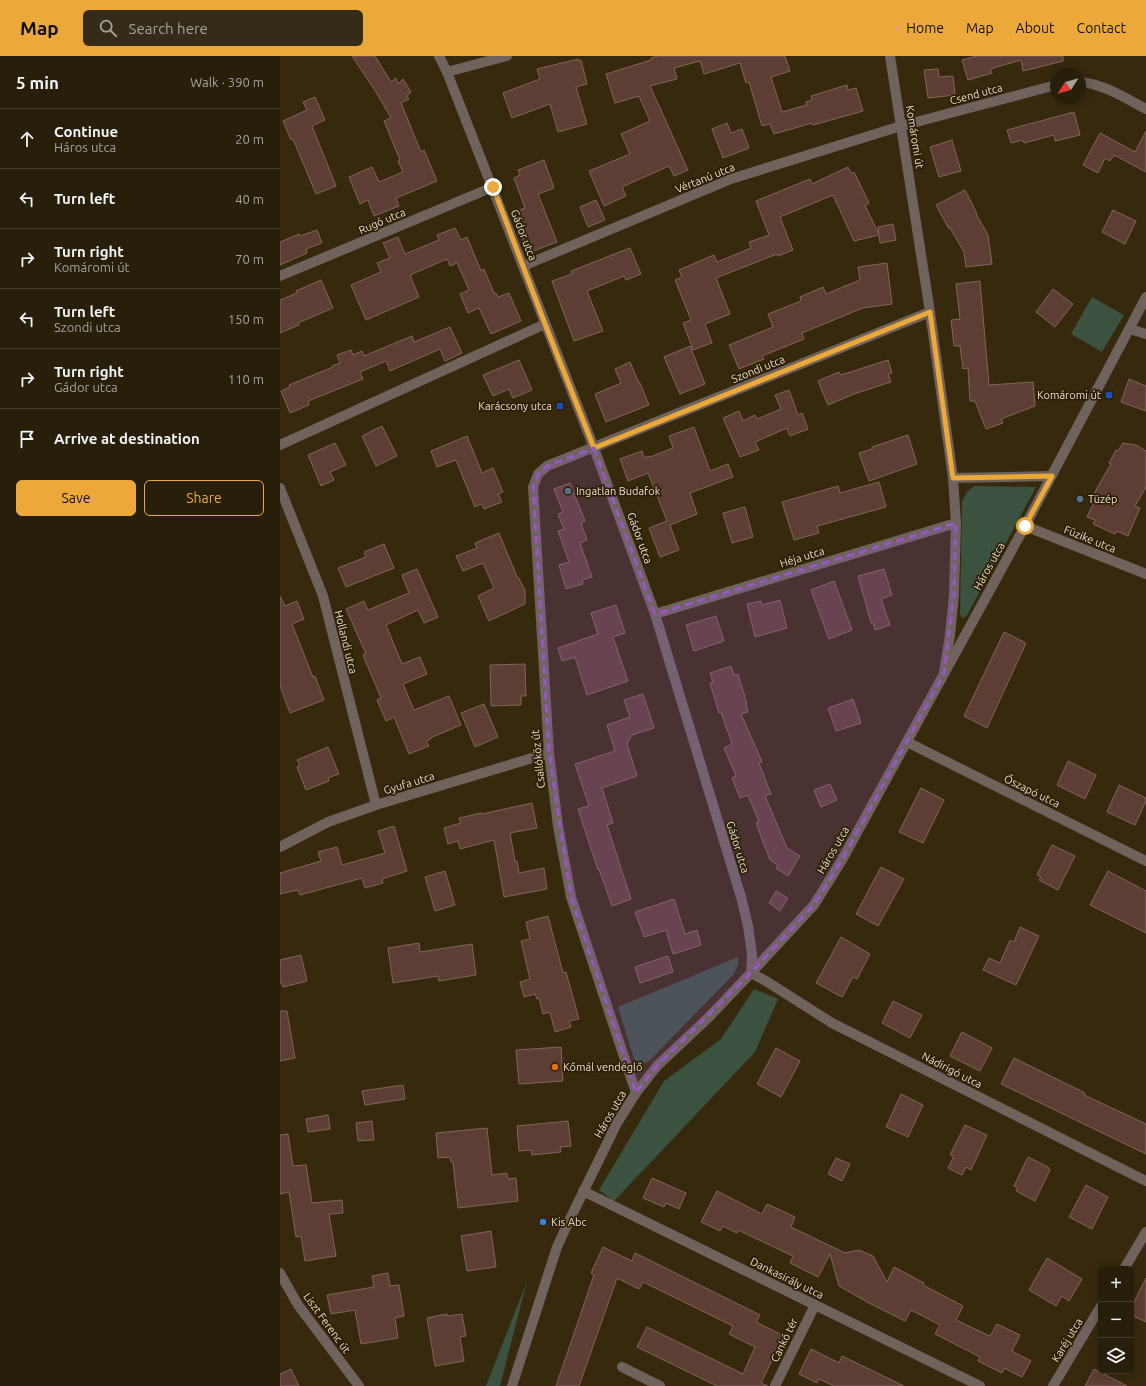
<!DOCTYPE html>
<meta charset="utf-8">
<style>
:root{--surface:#281f0a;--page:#342c18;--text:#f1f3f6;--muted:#a5a29c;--line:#443d2b;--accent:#eca93a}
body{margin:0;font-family:Ubuntu,sans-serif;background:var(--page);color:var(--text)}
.controls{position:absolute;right:12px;bottom:12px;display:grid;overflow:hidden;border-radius:6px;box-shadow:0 2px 10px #0003}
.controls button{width:36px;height:36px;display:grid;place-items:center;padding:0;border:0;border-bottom:1px solid var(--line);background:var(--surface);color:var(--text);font:20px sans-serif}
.compass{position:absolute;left:770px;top:12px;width:36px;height:36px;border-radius:50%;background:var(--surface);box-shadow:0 2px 10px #0003;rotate:234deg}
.stop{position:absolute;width:12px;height:12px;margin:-9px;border:3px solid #eca93a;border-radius:50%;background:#fff}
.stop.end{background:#eca93a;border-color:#fff;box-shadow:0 1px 4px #0008}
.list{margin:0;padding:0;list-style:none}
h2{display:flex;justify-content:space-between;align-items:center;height:52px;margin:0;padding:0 16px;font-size:17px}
h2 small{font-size:13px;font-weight:400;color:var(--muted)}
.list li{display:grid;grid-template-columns:26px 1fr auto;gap:12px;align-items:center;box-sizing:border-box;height:60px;padding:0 16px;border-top:1px solid var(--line)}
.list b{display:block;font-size:15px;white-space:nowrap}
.list p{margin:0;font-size:13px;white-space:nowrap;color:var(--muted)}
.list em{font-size:13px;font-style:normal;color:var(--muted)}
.actions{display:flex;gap:8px;padding:12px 16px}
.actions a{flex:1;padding:9px 0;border:1px solid var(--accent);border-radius:6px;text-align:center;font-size:14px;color:var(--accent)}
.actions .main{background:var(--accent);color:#111}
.icon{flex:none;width:22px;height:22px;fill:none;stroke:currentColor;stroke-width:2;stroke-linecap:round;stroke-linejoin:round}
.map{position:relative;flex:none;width:866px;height:1330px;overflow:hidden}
header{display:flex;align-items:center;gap:24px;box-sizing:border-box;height:56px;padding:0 20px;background:var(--accent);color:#111}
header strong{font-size:19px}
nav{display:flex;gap:22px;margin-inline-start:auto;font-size:14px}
.search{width:280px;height:36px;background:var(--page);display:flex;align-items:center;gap:10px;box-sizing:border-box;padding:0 14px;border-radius:6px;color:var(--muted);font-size:15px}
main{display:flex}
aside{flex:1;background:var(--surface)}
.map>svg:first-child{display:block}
.green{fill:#3b5240}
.building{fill:#5d3e34;stroke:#846459}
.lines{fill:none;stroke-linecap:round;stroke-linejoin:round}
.minor{stroke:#70625d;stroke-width:10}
.tertiary{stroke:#70625d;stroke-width:10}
.route{stroke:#eca93a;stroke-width:5}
.marked{fill:#9658c3;fill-opacity:0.2;stroke:#9658c3;stroke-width:3;stroke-dasharray:8 5;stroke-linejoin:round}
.transit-dot{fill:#1a4fb4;stroke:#2c1f04;stroke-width:1.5}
.service-dot{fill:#5c6f8a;stroke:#2c1f04;stroke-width:1.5}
.food-dot{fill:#e8710a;stroke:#2c1f04;stroke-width:1.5}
.shop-dot{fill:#3f7fe0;stroke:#2c1f04;stroke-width:1.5}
.labels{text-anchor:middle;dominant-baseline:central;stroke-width:3.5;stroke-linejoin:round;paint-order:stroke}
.street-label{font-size:11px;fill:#e7decf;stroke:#2c1f04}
.poi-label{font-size:11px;fill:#e7decf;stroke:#2c1f04;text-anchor:start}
</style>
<header>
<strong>Map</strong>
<div class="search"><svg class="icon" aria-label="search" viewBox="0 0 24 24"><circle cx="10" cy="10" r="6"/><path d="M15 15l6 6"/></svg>Search here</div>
<nav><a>Home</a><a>Map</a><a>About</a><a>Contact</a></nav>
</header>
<main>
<aside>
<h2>5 min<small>Walk · 390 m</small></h2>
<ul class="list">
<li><svg class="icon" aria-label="ahead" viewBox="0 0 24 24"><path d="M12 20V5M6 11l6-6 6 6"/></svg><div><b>Continue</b><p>Háros utca</p></div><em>20 m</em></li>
<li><svg class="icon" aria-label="left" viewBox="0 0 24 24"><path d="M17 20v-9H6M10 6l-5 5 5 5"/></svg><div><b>Turn left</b></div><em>40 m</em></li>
<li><svg class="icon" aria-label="right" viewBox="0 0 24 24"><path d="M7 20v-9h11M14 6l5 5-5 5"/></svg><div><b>Turn right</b><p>Komáromi út</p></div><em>70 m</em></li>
<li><svg class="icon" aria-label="left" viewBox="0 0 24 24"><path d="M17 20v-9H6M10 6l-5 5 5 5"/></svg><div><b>Turn left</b><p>Szondi utca</p></div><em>150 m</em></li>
<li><svg class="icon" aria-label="right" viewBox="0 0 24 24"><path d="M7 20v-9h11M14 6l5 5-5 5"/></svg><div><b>Turn right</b><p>Gádor utca</p></div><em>110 m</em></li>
<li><svg class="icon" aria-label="arrive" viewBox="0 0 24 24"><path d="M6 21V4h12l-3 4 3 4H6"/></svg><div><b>Arrive at destination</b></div></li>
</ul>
<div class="actions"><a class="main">Save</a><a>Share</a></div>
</aside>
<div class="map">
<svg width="866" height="1330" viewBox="0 0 866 1330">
<rect width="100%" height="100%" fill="#36290d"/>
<path class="green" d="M812,241L844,259L822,296L791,278Z
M694,430L756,431L686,561L682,562L680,558L682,445L687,436Z
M458,901V909L454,918L370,1004C363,1009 360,1007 354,1003L338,951Z
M474,933L498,943L475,996L334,1145L319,1134L384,1025L441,983Z
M247,1225L220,1330H206Z"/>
<path class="building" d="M72,0H95L111,26L116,22L118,28L123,23L131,36L127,40L129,43L121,47L141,96L144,94L157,125L116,142L119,150L94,160L88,144L80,148L69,121L92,111L99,126L123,116L118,105L120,104L104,65L111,62L96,36Z
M378,0H505L510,15L491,21L502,56L527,49L526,46L532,44L531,40L567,29L568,34L576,32L583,55L533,69L532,67L494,78L490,68L482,70L469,26L466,27L460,7L424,18L420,5L394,12L397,23L370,30L408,114L394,120L389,110L342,131L346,140L324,150L309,115L350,98L341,78L370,65L359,40L335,47L326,18L371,4V2Z
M697,0H783V5L743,15L741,4L710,13L712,17L688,24L682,4Z
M298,3L299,5L301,4L307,28L296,31L307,68L278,76L270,48L232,62L223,37L260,23L257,13Z
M658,13L659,21L673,20L675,39L648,42L644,14Z
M35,41L45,64L32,70L56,130L36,138L13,83L11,84L3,65L27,54L23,46Z
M794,56L800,79L775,85L774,79L744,87L743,84L731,87L727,74Z
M447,67L451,77L462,73L469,92L443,102L432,73Z
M866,75V116L834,99L830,105L825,102L818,117L803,109L820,77L855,96Z
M672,84L681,115L659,121L650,91Z
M264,104L274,132L258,138L277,186L248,197L232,157L245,152L234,122L240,119L238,114Z
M568,111L571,117L574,116L589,147L585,150L599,178L598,171L613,168L616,184L600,187L599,179L574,185L553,139L500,161L513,194L498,200L497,198L436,222L450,258L425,268L432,287L413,294L403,267L411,264L395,224L402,221L399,214L434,199L437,206L471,192L469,186L489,179L476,145L530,123L532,128Z
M685,134L697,158H696L708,179L712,208L686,211L684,196L670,172L669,173L656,149Z
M316,144L325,164L308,171L300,151Z
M833,154L856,165L845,188L822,176Z
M175,172L181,184L187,181L201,215L204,213L214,237H216L218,241L229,237L241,265L211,278L199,252L188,257L180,238L189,234L177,207L170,210L167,203L130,219L139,241L86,264L71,229L101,216L97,207L110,202L103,187L118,181L125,198L159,184L157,179Z
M37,174L42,187L26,193L27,197L0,209V186L19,178L20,180Z
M350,192L361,218L346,224L344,220L307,235L323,275L294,285L272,225L292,218L291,215Z
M607,207L612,248L583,252L522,277L524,283L482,300L484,303L459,313L449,289L493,271L488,258L521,245L520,241L543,231L546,238L580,224L578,211Z
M41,224L53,252L18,267L19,269L0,277V244L17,237L16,235Z
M700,225L709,329L753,326L755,350L721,363L723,367L706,373L695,345H690L688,312L683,313L680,290H674L671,264L680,263L676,228Z
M773,233L793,248L775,271L756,256Z
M170,271L182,297L165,305L160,293L110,315L106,305L80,316L83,323L28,345L29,349L10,357L1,335L10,331L9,329L53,311L52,310L60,307L57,299L71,294L73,299L82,295L84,300L132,280L134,286Z
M410,290L425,328L400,338L384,301Z
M239,304L252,334L233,342L229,333L213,340L203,319Z
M608,304L612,317L608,318L611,326L574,338L548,349L538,325L559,316L561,319Z
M350,306L359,327H360L369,349L326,366L315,338L341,327L335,313Z
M849,323L866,330V355L841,346Z
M509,334L518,359L522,357L528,373L510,380L507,372L475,386L479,394L460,401L443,362L459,355L463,365L475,359L477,363L501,353L495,339Z
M102,370L117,400L96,410L82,380Z
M414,371L430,415L448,408L453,421L410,437L417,458L390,469L399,494L380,501L369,472L387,465L368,417L348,425L340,403L362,395L364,402L369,400L370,401L393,392L389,380Z
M628,379L637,408L589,425L579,397L592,393V391Z
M187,380L202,417L213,412L223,436L218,438L222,446L204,453L201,448L195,451L176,404L157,411L151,395Z
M55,387L66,409L50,416L54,424L41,430L28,399Z
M843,387L856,389L866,395V431L855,450L860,452L848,480L837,475L835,478L813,468L815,464L807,461L813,448L810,447L817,432L831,408L829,407L836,394L838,395Z
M599,426L606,451L537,470L539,477L514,484L502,446L558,430L560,437Z
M290,427L305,465L301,467L307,484L300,487L312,521L302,524L303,528L286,533L279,509L289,506L278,475L284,473L278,458L283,456L274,433Z
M465,451L473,481L452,487L443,457Z
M219,477L237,521H238L245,534V548L209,565L198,540L214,532L203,507L183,515L176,500L197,492L195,487Z
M104,488L114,512L66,531L58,512L86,501L84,496Z
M137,513L158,561L144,567L138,554L106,569L122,608L140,601L147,618L123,628L134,654L169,640L181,669L150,682L151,683L146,685L149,690L129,698L114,661L106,665L97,644L101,642L83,599L86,598L66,553L84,545L88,554L129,537L122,519Z
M604,513L612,539L601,543L610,569L595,574L593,567H591L578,520Z
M554,525L572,574L549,583L531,534Z
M0,540L5,550L17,545L24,563L12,568L33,621L35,620L44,644L10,657L0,630Z
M500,544L507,572L475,581L467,548L481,545L482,549Z
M336,549L345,577L333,581L348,625L307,639L295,601L282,605L278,592L318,578L311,557Z
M436,560L444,585L414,595L406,569Z
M724,576L746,587L707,672L684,660Z
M245,608L246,640H241V649L211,650L210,609Z
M451,610L454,619L458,618L467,648L466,649L468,656L461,658L482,706L479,707L491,738L485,740L507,792L520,800L508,820L496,812L498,809L490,804L476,767L479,766L468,739L460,742L452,722L456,720L444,692L452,688L441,656L439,657L430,627L433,626L430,617Z
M363,638L374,672L352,679L347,688L357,720L322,732L333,767L327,769L351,843L332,850L319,813L318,814L298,753L309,750L295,708L335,695L327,669L350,661L344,644Z
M573,643L581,667L556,675L548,652Z
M204,648L218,681L195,691L181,657Z
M48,691L59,718L48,722L49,725L26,734L17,711L20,710L17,704Z
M788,705L816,719L805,743L777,729Z
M550,728L557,744L541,751L534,734Z
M839,729L866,742V745L855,769L827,756Z
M641,732L664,744L643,787L619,776Z
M252,747L257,772L230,777L235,805H237L239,817L264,812L267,833L224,841L214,784L180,793L178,785L168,788L164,772L181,767L179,762L201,757L202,758Z
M114,770L127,815L102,823L103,827L85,832L82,822L20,839L18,834L0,838V817L41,805L38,796L57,791L62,809L105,797L98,775Z
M772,789L795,800L778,834L759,824L761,821L757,819Z
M601,811L624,823L598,870L576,858Z
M165,815L175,849L155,855L145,821Z
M828,815L866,835V877L810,849Z
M496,835L508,842L500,855L489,847Z
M394,843L405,878L417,874L421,889L393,898L386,874L364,881L355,856Z
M268,860L283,917L286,916L299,963L289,965L291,971L275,976L270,956L263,958L259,942L257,943L255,938L244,941L240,926L250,923L241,885L250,883L246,866Z
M740,871L759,880L736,929L703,914L709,902L720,907L730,884L734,886Z
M561,881L590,898L577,923L573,921L562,941L536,927Z
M139,887L140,896L192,888L196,919L159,925L158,920L113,927L108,892Z
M21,899L27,925L3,931L2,927H0V904Z
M388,900L393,916L360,927L355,911Z
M613,945L642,959L630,982L602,967Z
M0,955H7L15,1002L0,1005Z
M682,976L712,992L700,1015L670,1000Z
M281,991L283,1025L239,1028L236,994Z
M496,992L520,1005L501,1041L477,1028Z
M734,1002L805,1037L804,1039L866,1068V1098L721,1028Z
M123,1029L125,1043L85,1049L82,1035Z
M621,1038L643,1049L628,1081L606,1071Z
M48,1059L50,1073L28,1076L26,1063Z
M92,1065L94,1084L78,1085L76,1067Z
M288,1065L291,1090L280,1091L281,1096L252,1099L251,1094L239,1095L237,1070Z
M685,1069L707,1079L691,1114L686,1111L682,1119L668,1112L674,1100L670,1099Z
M207,1072L212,1119L227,1117L228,1123L236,1122L238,1145L178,1152L173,1106H171L170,1101L158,1102L156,1077Z
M8,1078L13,1110L26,1109L32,1147L62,1144L63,1157L49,1158L56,1200L25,1205L21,1180L16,1181L9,1136L0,1138V1079Z
M748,1101L768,1111L770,1114L755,1145L736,1135L738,1132L734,1130Z
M556,1102L570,1108L562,1125L548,1118Z
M372,1122L406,1137L399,1153L386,1147L384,1151L363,1142Z
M806,1129L828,1141L812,1173L789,1161Z
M437,1135L482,1158L487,1148L515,1161L511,1171L565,1197L579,1194L593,1200L607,1226L614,1211L644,1227L643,1229L683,1250L676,1264L710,1280L717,1268L740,1279L732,1295L751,1305L742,1321L724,1312L722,1317L698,1305L700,1301L655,1278L660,1269L631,1254L625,1265L589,1247L559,1230L550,1198L538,1221L510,1207L513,1200L458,1174L457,1177L443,1170L440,1175L421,1166Z
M211,1175L216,1211L187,1215L181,1180Z
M323,1191L352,1205L355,1197L480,1259L476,1266L504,1280L481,1327L488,1330H437L357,1291L367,1271L463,1318L475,1291L449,1278L453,1270L363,1226L359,1233L337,1222L299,1330H276L314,1219L311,1217Z
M767,1202L802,1223L789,1245L782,1240L776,1250L749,1234Z
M108,1217L110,1230L119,1229L124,1260L115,1262L118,1282L81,1288L75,1254L51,1258L47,1239L94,1231L92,1220Z
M866,1222V1266L851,1259V1252Z
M167,1258V1260L182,1258L186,1280L180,1281L184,1305L155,1310L147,1262Z
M531,1293L559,1307L562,1300L624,1330H554L539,1323L537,1327L519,1318Z
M11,1313L19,1330H0V1318Z
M814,1313L847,1330H805Z"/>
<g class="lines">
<path class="minor" d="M610,0L650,256L673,422L676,467L674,539L670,579L664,617
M167,16L227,0
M800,26C824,28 845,42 866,53
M243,210L451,123L621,70L776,29
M0,220L213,131
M850,273L866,278
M0,389L265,268
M673,422L771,420
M0,432L43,540L96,749
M745,470L866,518
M375,558L676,467
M627,686L866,805
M0,791L48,766L96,749L269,697
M471,917L486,925L552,967L866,1125
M356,1037L291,841L278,770L269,697L253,431L258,418L267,410L650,256
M303,1135L700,1330
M844,1213L866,1176
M0,1217L18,1249L79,1330
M342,1311L380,1330
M495,1330L535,1249
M773,1330L821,1250"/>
<path class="tertiary" d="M159,0L167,16L314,392L375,558L461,841L468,870L472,898L471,917
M232,1330L277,1191L289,1165L337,1067L356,1037L377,1010L429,961L471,917L534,849L562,804L745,470L866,241"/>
</g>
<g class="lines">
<path class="route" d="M213,131L265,268L314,392L650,256L673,422L772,420L745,470"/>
</g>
<path class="marked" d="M314,392L375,558L676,467L674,539L664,618L562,804L534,849L471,917L377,1010L356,1037L291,841L269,697L253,431L258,418L267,410Z"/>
<g class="transit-dot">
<rect x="825" y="335" width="8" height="8" rx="2"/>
<rect x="276" y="346" width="8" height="8" rx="2"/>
</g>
<g class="service-dot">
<circle cx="288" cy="435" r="4"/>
<circle cx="800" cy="443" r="4"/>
</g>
<circle class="food-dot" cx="275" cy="1011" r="4"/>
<circle class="shop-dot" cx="263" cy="1166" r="4"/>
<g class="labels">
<g class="street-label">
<text transform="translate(696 38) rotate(-15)">Csend utca</text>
<text transform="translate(635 81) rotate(81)">Komáromi út</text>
<text transform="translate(425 122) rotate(-22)">Vértanú utca</text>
<text transform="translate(102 165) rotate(-23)">Rugó utca</text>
<text transform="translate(244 179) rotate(69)">Gádor utca</text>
<text transform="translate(478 313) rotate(-22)">Szondi utca</text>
<text transform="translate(360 482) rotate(70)">Gádor utca</text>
<text transform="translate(810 483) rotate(22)">Füzike utca</text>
<text transform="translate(522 501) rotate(-17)">Héja utca</text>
<text transform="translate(709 510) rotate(-61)">Háros utca</text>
<text transform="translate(66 586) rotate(76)">Hollandi utca</text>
<text transform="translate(258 703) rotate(-96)">Csallóköz út</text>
<text transform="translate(129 727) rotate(-17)">Gyufa utca</text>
<text transform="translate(752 735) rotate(26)">Őszapó utca</text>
<text transform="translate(458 791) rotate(73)">Gádor utca</text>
<text transform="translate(553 794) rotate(-60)">Háros utca</text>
<text transform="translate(672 1014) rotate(27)">Nádirigó utca</text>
<text transform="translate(330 1058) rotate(-60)">Háros utca</text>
<text transform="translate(507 1222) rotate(26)">Dankasirály utca</text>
<text transform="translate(47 1267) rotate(54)">Liszt Ferenc út</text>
<text transform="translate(504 1284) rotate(-64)">Cankó tér</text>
<text transform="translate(787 1284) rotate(-59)">Karéj utca</text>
</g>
<g class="poi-label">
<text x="821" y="339" text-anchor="end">Komáromi út</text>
<text x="272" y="350" text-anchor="end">Karácsony utca</text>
<text x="296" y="435">Ingatlan Budafok</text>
<text x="808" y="443">Tüzép</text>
<text x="283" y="1011">Kőmál vendéglő</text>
<text x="271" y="1166">Kis Abc</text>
</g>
</g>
</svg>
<div class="controls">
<button>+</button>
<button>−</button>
<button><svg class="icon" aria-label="layers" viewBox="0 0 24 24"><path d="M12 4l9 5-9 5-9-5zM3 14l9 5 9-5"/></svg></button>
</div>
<svg class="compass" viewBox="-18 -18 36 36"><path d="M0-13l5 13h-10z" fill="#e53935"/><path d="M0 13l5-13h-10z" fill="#a5a29c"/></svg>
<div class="stop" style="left:745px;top:470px"></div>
<div class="stop end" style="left:213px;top:131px"></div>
</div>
</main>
